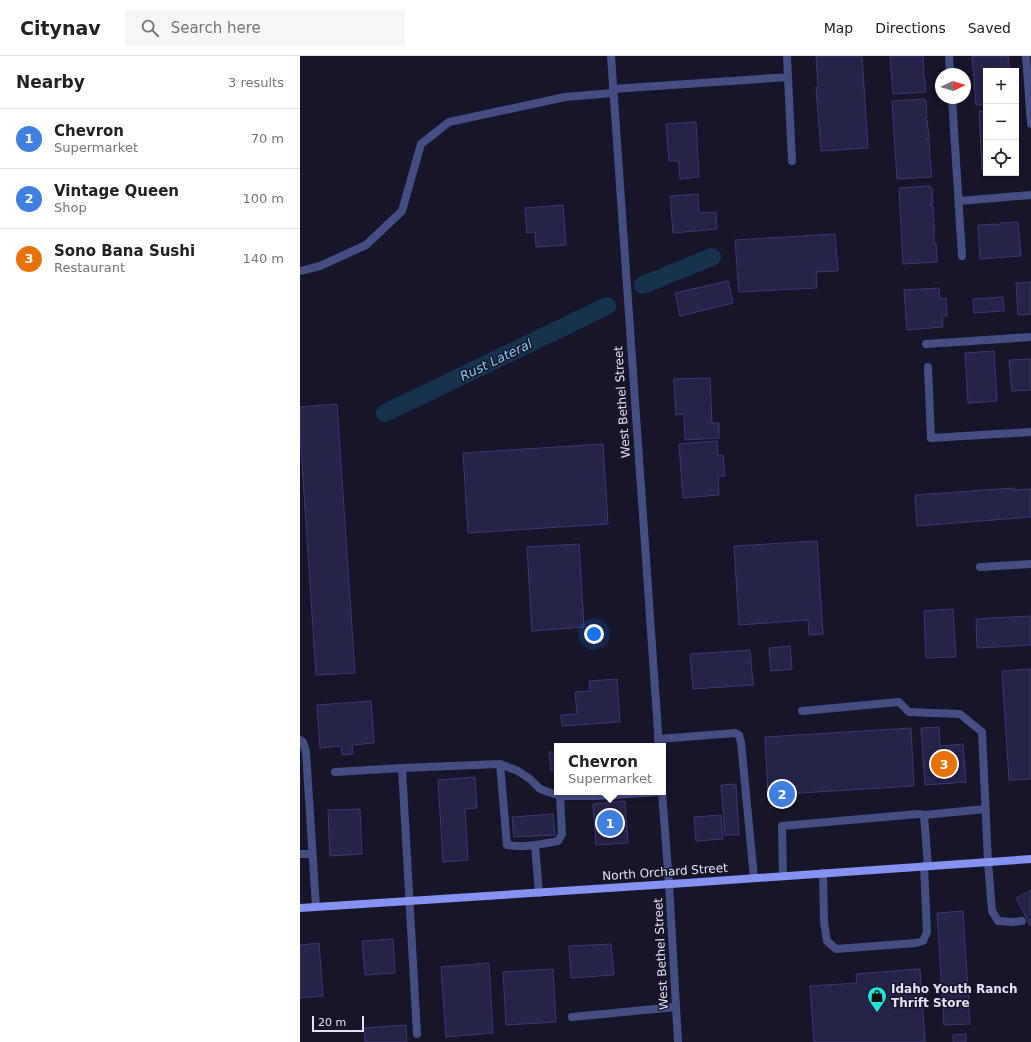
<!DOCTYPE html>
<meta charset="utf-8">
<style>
:root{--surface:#fff;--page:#f6f6f6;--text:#202124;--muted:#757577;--line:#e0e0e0;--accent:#1a73e8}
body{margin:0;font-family:"DejaVu Sans",sans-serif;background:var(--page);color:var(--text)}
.controls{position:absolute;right:12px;top:12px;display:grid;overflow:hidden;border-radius:0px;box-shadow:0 2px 6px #0003}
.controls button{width:36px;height:36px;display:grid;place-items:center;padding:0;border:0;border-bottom:1px solid var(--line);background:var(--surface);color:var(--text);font:20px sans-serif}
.compass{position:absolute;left:635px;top:12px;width:36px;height:36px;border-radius:50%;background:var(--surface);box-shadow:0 2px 6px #0003;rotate:86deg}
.scale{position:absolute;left:12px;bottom:10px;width:52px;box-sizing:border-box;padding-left:4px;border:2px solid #e2e3fb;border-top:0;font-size:11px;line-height:14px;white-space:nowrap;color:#e2e3fb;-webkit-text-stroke:3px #16152a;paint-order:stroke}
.you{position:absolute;left:294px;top:578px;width:14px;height:14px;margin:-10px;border:3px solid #fff;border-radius:50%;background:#1a73e8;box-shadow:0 0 0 6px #1a73e833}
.badge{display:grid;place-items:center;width:26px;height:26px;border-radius:50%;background:var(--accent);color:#fff;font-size:13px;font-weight:700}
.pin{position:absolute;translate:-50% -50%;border:2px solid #fff;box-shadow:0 1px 4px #0006}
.popup{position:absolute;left:254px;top:687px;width:112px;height:52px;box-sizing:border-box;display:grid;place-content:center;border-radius:0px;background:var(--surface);filter:drop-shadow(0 1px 3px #0005);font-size:13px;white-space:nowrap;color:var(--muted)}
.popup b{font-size:15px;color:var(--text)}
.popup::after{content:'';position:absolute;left:50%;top:100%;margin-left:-8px;border:8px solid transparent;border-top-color:var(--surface)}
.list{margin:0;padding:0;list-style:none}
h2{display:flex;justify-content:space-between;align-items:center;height:52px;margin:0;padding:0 16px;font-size:17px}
h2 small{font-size:13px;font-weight:400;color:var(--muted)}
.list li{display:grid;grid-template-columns:26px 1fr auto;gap:12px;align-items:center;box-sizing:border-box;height:60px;padding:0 16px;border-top:1px solid var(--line)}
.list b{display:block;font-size:15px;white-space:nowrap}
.list p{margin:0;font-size:13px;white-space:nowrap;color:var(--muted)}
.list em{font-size:13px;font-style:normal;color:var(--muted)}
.icon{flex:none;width:22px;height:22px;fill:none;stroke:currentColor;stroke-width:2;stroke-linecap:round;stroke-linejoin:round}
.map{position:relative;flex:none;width:731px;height:986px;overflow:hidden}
header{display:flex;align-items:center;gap:24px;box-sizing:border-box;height:56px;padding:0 20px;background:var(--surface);border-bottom:1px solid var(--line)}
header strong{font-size:19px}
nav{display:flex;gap:22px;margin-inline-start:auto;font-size:14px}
.search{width:280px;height:36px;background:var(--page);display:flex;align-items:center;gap:10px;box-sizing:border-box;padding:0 14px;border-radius:0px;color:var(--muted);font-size:15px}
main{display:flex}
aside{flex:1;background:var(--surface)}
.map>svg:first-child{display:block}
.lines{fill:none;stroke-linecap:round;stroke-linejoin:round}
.canal{stroke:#17324c;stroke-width:18}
.building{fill:#262349;stroke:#3c3971}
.service{stroke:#464d83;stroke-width:8}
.minor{stroke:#464d83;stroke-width:8}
.secondary{stroke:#8592ef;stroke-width:8}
.labels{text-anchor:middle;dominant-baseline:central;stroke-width:3;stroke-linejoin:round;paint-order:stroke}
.street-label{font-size:12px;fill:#e2e3fb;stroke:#16152a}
.poi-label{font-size:12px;font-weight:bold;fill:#e2e3fb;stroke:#16152a;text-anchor:start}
.water-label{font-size:13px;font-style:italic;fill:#7dcaee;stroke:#16152a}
</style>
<header>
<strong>Citynav</strong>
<div class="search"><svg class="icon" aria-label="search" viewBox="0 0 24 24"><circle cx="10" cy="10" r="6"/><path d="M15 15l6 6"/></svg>Search here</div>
<nav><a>Map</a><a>Directions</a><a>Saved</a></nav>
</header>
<main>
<aside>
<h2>Nearby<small>3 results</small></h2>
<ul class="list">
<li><span class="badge" style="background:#3f7fe0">1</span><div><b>Chevron</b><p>Supermarket</p></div><em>70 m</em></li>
<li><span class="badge" style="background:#3f7fe0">2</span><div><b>Vintage Queen</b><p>Shop</p></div><em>100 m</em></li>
<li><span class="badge" style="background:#e8710a">3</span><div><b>Sono Bana Sushi</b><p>Restaurant</p></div><em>140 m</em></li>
</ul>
</aside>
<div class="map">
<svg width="731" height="986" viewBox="0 0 731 986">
<rect width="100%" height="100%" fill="#16152a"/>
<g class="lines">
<path class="canal" d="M343,229L412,201
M85,357L307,250"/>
</g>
<path class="building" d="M516,0H562L568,92L521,95L516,31H518Z
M590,0H623L624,15H623V18H624L626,36L593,38Z
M672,0H708L710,15H686V49H676Z
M625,43V45H626L627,62H625V65L627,64L629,82H627V83H629L630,100H629V103H630L632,121L597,123L592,45Z
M679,55H686V114H682Z
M396,66L399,121L380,123L379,105H369L366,68Z
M630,130V132H632L633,147L631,148V150H633L634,166L633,167V168H634V188L636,187L637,206L603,208L599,132Z
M398,138L399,157L416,156L417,173L373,177L370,140Z
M263,149L266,189L236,191L235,176L227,177L225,152Z
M717,166V167H718L721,200L680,203L678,169L696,168L697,169H700V167Z
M535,178L538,215L516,216L517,232L439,236L435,184Z
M428,225L433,247L380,260L375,237Z
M731,226V258L718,259L716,227Z
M639,232L640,243L646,242L647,260H642L643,271L607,274L604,234Z
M703,241L704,255L674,257L673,243Z
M694,295L697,345L668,347L665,297Z
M731,303V334L712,335L709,304Z
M410,322L412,367H419V382L385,384L384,358L376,359L374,323Z
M37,348L55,617L16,619L0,375V351Z
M417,385L418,400L423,399L425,420H418L419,439L383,442L379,388Z
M303,388L308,468L168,477L163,397Z
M714,432V434L731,433V461L617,470L615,439Z
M517,485L523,578L509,579L508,564L439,569L434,490Z
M279,488L284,571L232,575L227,491Z
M653,553L656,601L626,602L624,555Z
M731,560V589L677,592L676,563Z
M490,590L492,613L471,615L469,592Z
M450,594L453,629L393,633L390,598Z
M731,613V723L709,724L702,615Z
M317,623L320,666L262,670L261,659L277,658L275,636L290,635L289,625Z
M71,645L74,687L52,689L53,698L42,699L41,690L20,692L17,649Z
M639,671L640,690L663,688L666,726L625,729L621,672Z
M611,672L614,730L468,739L465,681Z
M249,696H257V715H251Z
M175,721L177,752L165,753L168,804L143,806L138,724Z
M436,728L439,779H425L421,729Z
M325,745L328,787L296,789L293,748Z
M60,753L62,798L30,800L28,754Z
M253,758L255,779L214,781L212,761Z
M421,759L423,783L396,785L394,761Z
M731,834V871L716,842Z
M663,855L670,968L644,969L637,857Z
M93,883L95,917L65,919L62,885Z
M19,887L23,940L0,942V889Z
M311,888L314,919L271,922L269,890Z
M189,907L193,977L146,981L141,911Z
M253,913L256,966L206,969L203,916Z
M620,913L625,986H514L510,930L557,927L556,918Z
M106,969L107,986H65L64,972Z
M666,978V986H653V979Z"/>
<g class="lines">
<path class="service" d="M649,0L650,18
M726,0L731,68
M488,21L492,105
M313,33L488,21L487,0
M652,42L662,200
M659,145L731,139
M0,215L20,210L66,189L102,155L121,88L149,66L265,41L313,37
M628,311L631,382L731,376
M680,511L731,508
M502,655L599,646L609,656L660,658L682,676L688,806L692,855L698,865L712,866L722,865
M358,683L435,677L439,679L441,686L454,822
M0,684L3,686L6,696L16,851
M200,708L207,789C223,792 242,788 258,785L262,778L260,740
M102,712L200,708L218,715L230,723L240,733L260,740H297L361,736
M35,716L102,712L117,978
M624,759L686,753
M235,789L239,837
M0,798H12
M523,817L524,866L527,885L536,893L616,887L623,885L627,876L624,810
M483,820L482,770L618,758L624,759L628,810
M272,961L376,951"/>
<path class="minor" d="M311,0L359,690
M626,288L731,281
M362,736L369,828L378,986"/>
<path class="secondary" d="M0,852L386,827L731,803"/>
</g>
<defs>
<g id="shop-pin" transform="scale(1)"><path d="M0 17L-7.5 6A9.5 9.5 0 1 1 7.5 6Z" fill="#27e2d9" stroke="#16152a"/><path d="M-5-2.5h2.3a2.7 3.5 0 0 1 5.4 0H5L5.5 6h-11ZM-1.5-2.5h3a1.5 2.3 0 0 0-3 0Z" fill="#111"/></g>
</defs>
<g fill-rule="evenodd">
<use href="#shop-pin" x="577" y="940"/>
</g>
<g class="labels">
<g class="street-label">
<text transform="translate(322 346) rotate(-94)">West Bethel Street</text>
<text transform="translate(365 816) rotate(-4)">North Orchard Street</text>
<text transform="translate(361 898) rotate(-93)">West Bethel Street</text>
</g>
<g class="poi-label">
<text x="591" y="933">Idaho Youth Ranch<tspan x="591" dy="14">Thrift Store</tspan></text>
</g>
<g class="water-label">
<text transform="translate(196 304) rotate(-26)">Rust Lateral</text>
</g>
</g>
</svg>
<div class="controls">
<button>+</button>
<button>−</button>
<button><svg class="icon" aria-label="locate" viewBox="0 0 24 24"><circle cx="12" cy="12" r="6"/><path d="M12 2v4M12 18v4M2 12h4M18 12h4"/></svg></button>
</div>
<svg class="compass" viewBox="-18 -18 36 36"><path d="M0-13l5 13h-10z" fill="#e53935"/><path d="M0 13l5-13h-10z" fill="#757577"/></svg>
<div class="scale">20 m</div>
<div class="you"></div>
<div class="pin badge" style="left:310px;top:767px;background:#3f7fe0">1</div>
<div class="popup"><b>Chevron</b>Supermarket</div>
<div class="pin badge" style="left:482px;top:738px;background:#3f7fe0">2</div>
<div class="pin badge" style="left:644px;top:708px;background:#e8710a">3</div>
</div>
</main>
